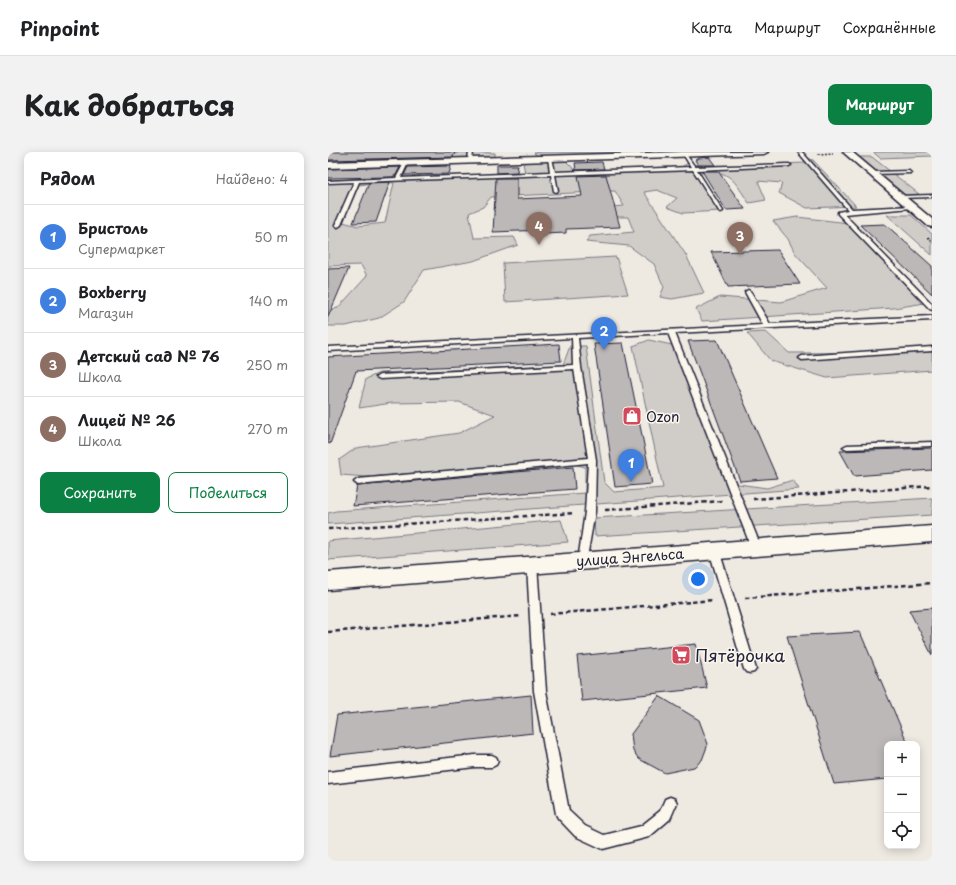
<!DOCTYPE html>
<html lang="ru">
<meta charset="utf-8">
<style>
:root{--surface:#fff;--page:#f2f2f2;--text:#202124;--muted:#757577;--line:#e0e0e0;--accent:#0b8043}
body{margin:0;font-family:"Playpen Sans",sans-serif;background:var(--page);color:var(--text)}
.controls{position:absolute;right:12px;bottom:12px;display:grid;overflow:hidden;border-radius:8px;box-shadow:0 2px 10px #0003}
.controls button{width:36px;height:36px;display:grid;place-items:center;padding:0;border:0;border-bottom:1px solid var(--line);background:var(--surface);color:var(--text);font:20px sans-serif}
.you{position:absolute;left:370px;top:427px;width:14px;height:14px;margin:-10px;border:3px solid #fff;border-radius:50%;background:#1a73e8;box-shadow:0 0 0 6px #1a73e833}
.badge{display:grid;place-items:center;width:26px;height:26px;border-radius:50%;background:var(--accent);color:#fff;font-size:13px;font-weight:700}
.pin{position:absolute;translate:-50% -33px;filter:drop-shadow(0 1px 2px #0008)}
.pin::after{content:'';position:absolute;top:21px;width:14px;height:12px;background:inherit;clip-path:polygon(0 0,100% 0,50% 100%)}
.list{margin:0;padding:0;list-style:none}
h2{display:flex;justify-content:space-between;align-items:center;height:52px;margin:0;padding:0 16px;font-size:17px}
h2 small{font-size:13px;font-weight:400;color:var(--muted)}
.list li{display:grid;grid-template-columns:26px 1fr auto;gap:12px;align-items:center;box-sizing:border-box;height:64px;padding:0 16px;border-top:1px solid var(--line)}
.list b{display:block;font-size:15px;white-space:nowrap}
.list p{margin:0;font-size:13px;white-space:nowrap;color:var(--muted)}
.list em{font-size:13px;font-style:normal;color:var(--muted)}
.actions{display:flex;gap:8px;padding:12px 16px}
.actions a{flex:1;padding:9px 0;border:1px solid var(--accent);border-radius:8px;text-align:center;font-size:14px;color:var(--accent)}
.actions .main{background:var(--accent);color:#fff}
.icon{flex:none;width:22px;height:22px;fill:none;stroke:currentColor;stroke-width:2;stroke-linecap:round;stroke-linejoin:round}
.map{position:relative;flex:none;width:604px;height:709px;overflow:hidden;border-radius:8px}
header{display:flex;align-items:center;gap:24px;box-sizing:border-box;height:56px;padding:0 20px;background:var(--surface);border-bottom:1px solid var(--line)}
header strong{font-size:19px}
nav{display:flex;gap:22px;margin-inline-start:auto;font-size:14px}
.intro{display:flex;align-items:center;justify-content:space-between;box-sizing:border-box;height:96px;padding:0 24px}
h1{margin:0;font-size:28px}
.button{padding:10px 18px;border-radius:8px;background:var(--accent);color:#fff;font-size:14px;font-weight:700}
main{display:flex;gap:24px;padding:0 24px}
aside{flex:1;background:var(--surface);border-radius:8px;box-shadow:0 2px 10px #0003}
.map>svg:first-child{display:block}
.green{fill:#d0cdc9;stroke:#797882;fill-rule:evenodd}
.building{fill:#bcb8b8;stroke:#22223b}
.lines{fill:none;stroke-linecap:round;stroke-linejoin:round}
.lane-casing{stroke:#22223b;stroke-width:3}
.street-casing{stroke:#22223b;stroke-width:3}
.secondary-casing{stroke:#22223b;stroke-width:3}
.path-far1{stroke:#22223b;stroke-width:1.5;stroke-dasharray:2 1.5;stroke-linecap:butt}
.path{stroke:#22223b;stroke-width:2.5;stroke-dasharray:4.5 3;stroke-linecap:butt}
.lane{fill:#fbf7ec;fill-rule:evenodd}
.street{fill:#fbf7ec;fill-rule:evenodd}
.secondary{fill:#fbf7ec;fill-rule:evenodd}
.labels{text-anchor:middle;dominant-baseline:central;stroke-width:3;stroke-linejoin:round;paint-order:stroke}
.poi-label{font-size:14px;fill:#22223b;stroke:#fbf7ec;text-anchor:start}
.street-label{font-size:14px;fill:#22223b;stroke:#fbf7ec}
.near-poi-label{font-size:17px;fill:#22223b;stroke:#fbf7ec;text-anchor:start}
</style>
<header>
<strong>Pinpoint</strong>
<nav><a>Карта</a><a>Маршрут</a><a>Сохранённые</a></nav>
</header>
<div class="intro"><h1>Как добраться</h1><a class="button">Маршрут</a></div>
<main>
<aside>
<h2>Рядом<small>Найдено: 4</small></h2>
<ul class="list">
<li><span class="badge" style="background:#3f7fe0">1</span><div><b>Бристоль</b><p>Супермаркет</p></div><em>50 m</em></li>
<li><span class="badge" style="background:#3f7fe0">2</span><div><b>Boxberry</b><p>Магазин</p></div><em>140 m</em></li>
<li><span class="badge" style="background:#8d6e63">3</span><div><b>Детский сад № 76</b><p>Школа</p></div><em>250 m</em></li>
<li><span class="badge" style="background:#8d6e63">4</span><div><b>Лицей № 26</b><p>Школа</p></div><em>270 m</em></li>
</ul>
<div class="actions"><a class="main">Сохранить</a><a>Поделиться</a></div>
</aside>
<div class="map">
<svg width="604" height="709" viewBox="0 0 604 709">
<rect width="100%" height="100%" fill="#eeeae2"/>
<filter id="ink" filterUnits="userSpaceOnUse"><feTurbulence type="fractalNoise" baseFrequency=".025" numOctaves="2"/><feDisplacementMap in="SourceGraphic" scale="8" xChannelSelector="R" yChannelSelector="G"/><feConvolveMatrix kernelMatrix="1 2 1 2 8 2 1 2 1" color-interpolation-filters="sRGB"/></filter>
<g filter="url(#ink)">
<path class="green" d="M132,0L167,1V5L53,8L18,7L22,5L127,2Z
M213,0H379L209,4L206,1Z
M545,0H604V4L552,6Z
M476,5L485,8L528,54L479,56L451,41L454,31L430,29L438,48L421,51C406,29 402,16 372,21L393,59L355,61L339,55L349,46L329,38L316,40L358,103L376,141L344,147L332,145L336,135L326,112L301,94L258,90L262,84L306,80L300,65H247L246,58L296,54L287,39L163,45L155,55L141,61L146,86L186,85L190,93L145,109L96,118L76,150L51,166L18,174H0V158L10,156L39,124L33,113L0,114V28L63,26L71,22L79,21L98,25L197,21L195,11L207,8L238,9L249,20L352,16L360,11L376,15L476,11ZM53,30L66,31L57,71L30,74L15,70L31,33Z
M530,5H544L591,42L577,43Z
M559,63H583L604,82V103Z
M469,65L521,71L603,150L566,156L374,169L368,157L392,145L453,150L499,136L467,101L460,87L445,69Z
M288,105L300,142L177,150L175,111Z
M438,180L461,201L604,200V218L499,226L443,209L419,181Z
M321,188L353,195L403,331L439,336L465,328L471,337L0,372V361L8,359L257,341V315L235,309L39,325L13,323L11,308L28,296L131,281L167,263L131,250L64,251L31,256L38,227L51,221L235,213L242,194H258L276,330L286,340L335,336L305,194Z
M604,346V363L267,384L266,366Z
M233,368L240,390L0,408V389Z"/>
<path class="building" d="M0,0H127L125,5L0,8Z
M381,5L387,13H370L367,8L371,6Z
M274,10L276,17L248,18L247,11Z
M169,13H190L189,20L169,21Z
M123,14L121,22L76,23L80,15Z
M72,15L68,23L64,25L0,26V17Z
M374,19H390L417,57L398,58Z
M278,23L292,75L238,77V81L216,82V78L165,80L168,26H189V47L254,44L250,24Z
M62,30L48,70L25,71L41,31Z
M557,72L604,114V142L532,73Z
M450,98L472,132L400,135L383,100Z
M21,116L0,165V117Z
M389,188L449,326L412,329L360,189Z
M295,191L324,332L287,335L266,192Z
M231,192L233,209L28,219L2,292L0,291V205Z
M604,296V318L526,324L512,299Z
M245,315L247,337L25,354L29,334Z
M604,456V503L581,458Z
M532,480L580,592H559V627L506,632L459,484Z
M368,492L379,536L254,549L249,504Z
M203,543L205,581L2,604L9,563Z
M331,544L371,568L380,592L374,608L366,615L337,621L311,607L305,599L303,582Z"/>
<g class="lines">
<g class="lane-casing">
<path id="lane" d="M141,0H145L144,9L142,10L140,9Z
M470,0H474L524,57L585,54V55L583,56L516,62L604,152V158L602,157L510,62V60L520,58Z
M357,1L367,15L461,12L463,13L461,14L369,18L395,59L393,60L391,59L365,18L227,23L230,39L228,40L226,39L223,23L31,30L13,73L10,75L7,73L26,30L0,31V29L68,26L76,11L78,10L80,11L73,26L222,20L220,6L222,5L224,6L227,20L363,15L355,2Z
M581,19L583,21L544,22L542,21L544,20Z
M604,43V45L571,46L569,45L571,44Z
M420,138L423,140L442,172L604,164V168L347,181L433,395L431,397H425L423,395L340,181L250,186L253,215L268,308L267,360L258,411H252L250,409L257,360L260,311L30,333L26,330L30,327L260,306L246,217L52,227L48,225L52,223L245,213L244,186L0,199V195L435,173L417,140Z
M604,195V199L474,208L471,206L474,204Z
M604,290V294L519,297L515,295L519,293Z
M386,395L391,398L428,517L426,520L422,521L418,520L416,517L381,398Z
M204,410L207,411L209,413L218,539L241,659L257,674L276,683L313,674L332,659L337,647L342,645L347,647L349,651L342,667L321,685L275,697L247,684L230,666L228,662L206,539L199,413L201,411Z
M147,603H164L168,605L170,609L168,613L164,615H147L0,632V620Z"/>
</g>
<g class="street-casing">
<path id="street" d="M354,0H440L436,2L0,16V10Z
M515,0H524L604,67V75L600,74Z"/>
</g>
<g class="secondary-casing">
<path id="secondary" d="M604,374V390L0,438V420Z"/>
</g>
<path class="path-far1" d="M490,2L505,1
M600,85L604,89"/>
<path class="path" d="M425,347L604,334
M277,358L394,349
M0,377L246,361
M417,446L604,431
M222,462L386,448
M0,480L193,464"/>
<use href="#lane" class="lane"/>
<use href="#street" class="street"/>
<use href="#secondary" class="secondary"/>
</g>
</g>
<defs>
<g id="shop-square" transform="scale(1)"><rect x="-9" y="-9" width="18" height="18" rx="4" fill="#d1495b" stroke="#fbf7ec"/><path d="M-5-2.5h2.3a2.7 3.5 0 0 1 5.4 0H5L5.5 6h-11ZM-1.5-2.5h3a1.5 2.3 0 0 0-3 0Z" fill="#fff"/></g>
<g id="supermarket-square" transform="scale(1)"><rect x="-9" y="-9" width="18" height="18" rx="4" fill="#d1495b" stroke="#fbf7ec"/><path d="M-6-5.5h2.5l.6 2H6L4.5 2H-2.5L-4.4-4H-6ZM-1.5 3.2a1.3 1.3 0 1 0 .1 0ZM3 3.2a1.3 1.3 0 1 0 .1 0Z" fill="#fff"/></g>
</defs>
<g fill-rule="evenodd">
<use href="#shop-square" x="304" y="264"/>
<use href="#supermarket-square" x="353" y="503"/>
</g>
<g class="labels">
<g class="poi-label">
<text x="318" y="264">Ozon</text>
</g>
<g class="street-label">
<text transform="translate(302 405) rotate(-4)">улица Энгельса</text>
</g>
<g class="near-poi-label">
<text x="367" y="503">Пятёрочка</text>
</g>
</g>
</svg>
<div class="controls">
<button>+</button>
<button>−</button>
<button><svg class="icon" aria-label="locate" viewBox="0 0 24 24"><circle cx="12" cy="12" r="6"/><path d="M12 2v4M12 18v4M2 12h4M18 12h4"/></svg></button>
</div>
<div class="you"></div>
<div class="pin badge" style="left:303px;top:330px;background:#3f7fe0">1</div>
<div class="pin badge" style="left:276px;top:198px;background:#3f7fe0">2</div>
<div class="pin badge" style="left:412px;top:103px;background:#8d6e63">3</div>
<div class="pin badge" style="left:211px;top:93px;background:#8d6e63">4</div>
</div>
</main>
